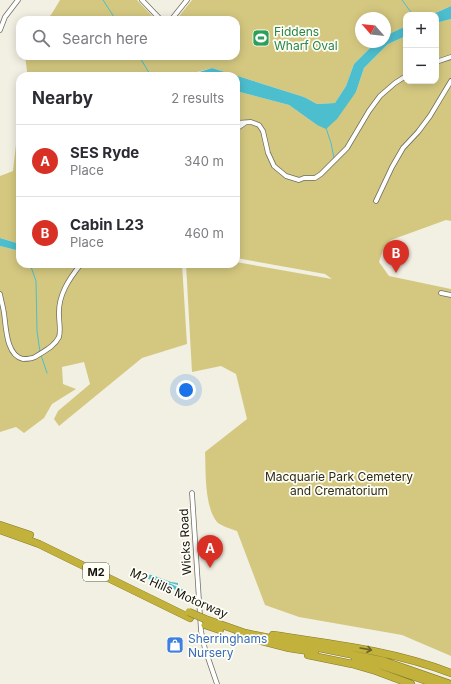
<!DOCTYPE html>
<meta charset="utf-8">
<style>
:root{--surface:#fff;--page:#f7f7f7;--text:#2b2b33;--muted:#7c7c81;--line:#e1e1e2;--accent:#d93025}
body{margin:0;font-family:Inter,sans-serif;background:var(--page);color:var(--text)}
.controls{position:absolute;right:12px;top:12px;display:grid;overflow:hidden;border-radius:8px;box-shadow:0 2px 10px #0003}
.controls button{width:36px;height:36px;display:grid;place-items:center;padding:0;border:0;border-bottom:1px solid var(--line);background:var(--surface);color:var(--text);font:20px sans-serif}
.compass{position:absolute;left:355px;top:12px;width:36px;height:36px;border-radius:50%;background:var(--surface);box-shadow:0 2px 10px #0003;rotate:298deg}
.you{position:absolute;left:186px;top:390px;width:14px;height:14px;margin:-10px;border:3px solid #fff;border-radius:50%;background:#1a73e8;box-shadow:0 0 0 6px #1a73e833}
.badge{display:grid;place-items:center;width:26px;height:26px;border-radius:50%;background:var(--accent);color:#fff;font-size:13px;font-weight:700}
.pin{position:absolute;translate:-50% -33px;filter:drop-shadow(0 1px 2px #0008)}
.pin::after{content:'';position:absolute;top:21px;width:14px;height:12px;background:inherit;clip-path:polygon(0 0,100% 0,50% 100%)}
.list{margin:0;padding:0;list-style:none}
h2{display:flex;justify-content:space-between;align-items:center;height:52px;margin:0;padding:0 16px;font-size:17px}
h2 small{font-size:13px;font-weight:400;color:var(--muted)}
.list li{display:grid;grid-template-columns:26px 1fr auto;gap:12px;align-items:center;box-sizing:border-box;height:72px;padding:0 16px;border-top:1px solid var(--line)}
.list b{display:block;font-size:15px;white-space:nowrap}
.list p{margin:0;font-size:13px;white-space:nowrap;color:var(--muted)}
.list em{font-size:13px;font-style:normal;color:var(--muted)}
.icon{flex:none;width:22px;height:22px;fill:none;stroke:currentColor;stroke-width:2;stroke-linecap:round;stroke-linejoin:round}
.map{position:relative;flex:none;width:451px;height:684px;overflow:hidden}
.search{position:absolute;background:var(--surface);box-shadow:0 2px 10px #0003;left:16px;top:16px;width:224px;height:44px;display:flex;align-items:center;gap:10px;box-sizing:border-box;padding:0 14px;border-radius:12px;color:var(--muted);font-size:15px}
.panel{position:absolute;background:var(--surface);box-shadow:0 2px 10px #0003;left:16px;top:72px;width:224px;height:196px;border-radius:12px}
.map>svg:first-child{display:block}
.green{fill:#d4c880}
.water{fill:#4cbece}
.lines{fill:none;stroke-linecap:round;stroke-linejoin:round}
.stream{stroke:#4cbece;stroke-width:1}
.street-casing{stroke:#6f6e62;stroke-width:5.5}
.highway-casing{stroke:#857a2c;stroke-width:8}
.street{stroke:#fff;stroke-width:4}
.highway{stroke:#c2b13b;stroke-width:7}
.highway-bridge-casing{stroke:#857a2c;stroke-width:8;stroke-linecap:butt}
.highway-bridge{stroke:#c2b13b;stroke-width:7}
.oneway{stroke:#6b6225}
.labels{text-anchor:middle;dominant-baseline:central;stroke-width:3.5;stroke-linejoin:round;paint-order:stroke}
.shield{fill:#fffef5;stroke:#5a5a54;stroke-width:1}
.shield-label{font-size:11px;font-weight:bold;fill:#14130f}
.leisure-label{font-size:12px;fill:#27864d;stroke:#fffef5;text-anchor:start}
.park-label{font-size:12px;fill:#2e2b18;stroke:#fffef5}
.street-label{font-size:12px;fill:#14130f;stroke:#fffef5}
.shop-label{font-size:12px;fill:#366cbe;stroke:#fffef5;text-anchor:start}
</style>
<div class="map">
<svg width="451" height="684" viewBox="0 0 451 684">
<rect width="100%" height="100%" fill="#f2f0e3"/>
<path class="green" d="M60,0H137L156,20H43L51,15Z
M192,0H451V6L431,15H406V26L385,36V18H361V42H376L354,64L346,86L335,103L317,104L304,97L212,68L193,73L191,76H26L27,71L25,56H236V20H176Z
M451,19V221L446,220L391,240L384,247L379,262L389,276L451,289V656L402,635L299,617L265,605L237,531C231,529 221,526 217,522C204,506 206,471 205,452L247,419L236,374L221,366L192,372L186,264H236V262L332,279L325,274L236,258V91L289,105L317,125L356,92L364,68L388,44L406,36V81H436V23Z
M20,109V244L0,238V176L13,171Z
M0,246L20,251V264H182L187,344L142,358L59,426L54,419L58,411L90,384L84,362L62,367L63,384L76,389L52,404L44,418L24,433L16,427L0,432Z"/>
<path class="water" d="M451,6V19L436,23V15H431Z
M406,26V36L388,44L364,68L356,92L337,119L326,129L317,125L289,105L236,91V76H191L193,74L212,68L304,97L317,104L335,103L346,86L354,64L376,42H385V36Z
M0,238L20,244V251L0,246Z
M141,574L152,575L171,582L178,583V585L167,582L184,590L183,593L139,575Z"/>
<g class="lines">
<path class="stream" d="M103,0L116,20
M402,0L413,15
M139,56L151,76
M326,128L331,143L334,158
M30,264L36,281L37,331L40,352
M41,355L47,373"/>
<g class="street-casing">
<path id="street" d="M142,0L161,20
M171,20L187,0
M0,30L5,17L18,0
M436,62L451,57
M236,123L251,122L259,125L263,131L268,153L274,166L286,176L299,180L304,178H315L321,174L347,148L369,111L380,96L395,83L406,76
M236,129L245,123
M376,201L392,167L403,148L418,132L430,116L451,81
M441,293L451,295
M0,294C1,300 3,306 4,313C6,326 6,356 23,359C27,359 31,359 35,357C44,351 54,347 59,337C61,330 59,323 59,315C58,295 69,279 81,264
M192,493L201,631L205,649L217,684"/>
</g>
<g class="highway-casing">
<path id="highway" d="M0,525L30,535
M0,530L39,544L190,618
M205,619L245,633L384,661L450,684
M205,625L220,630
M238,635L289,648L315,652
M273,635C333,644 394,651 451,673
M308,655L352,664L376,671L411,684
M355,659L380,665L436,684"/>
</g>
<use href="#street" class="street"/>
<use href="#highway" class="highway"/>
<g class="highway-bridge-casing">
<path id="highway-bridge" d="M189,612L205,619"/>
</g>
<use href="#highway-bridge" class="highway-bridge"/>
</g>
<defs><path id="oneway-shaft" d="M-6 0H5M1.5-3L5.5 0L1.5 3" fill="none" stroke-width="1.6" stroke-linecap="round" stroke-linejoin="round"/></defs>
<use class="oneway" href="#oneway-shaft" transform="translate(366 649) rotate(10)"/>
<defs>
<g id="stadium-square" transform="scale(0.9)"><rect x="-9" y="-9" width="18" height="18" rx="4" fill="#2e9e5b" stroke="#fffef5"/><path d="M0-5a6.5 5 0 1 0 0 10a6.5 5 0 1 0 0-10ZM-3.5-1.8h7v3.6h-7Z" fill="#fff"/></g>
<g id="shop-square" transform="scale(0.9)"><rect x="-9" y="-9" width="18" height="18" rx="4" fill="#3f7fe0" stroke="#fffef5"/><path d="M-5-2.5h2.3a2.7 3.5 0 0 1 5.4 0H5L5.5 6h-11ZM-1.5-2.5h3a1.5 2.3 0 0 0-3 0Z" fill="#fff"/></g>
</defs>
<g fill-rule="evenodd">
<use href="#stadium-square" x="261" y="38"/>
<use href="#shop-square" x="175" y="645"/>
</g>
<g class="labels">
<rect class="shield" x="83" y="563" width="26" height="18" rx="3"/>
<g class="shield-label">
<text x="96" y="572">M2</text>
</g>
<g class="leisure-label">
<text x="274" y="31">Fiddens<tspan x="274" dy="14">Wharf Oval</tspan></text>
</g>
<g class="park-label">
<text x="339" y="476">Macquarie Park Cemetery<tspan x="339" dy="14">and Crematorium</tspan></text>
</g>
<g class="street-label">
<text transform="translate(185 542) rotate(-93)">Wicks Road</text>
<text transform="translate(179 593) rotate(24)">M2 Hills Motorway</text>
</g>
<g class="shop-label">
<text x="188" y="638">Sherringhams<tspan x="188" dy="14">Nursery</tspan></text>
</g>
</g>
</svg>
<div class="controls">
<button>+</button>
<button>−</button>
</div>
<svg class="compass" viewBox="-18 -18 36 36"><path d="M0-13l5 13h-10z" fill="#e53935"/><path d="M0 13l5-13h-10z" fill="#7c7c81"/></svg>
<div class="you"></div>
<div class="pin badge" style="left:210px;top:568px">A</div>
<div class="pin badge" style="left:396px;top:273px">B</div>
<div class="search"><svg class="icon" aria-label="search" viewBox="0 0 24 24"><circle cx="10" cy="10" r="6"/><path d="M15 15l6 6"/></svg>Search here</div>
<section class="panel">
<h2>Nearby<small>2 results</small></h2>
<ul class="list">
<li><span class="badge">A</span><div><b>SES Ryde</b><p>Place</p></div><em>340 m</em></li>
<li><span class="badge">B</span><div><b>Cabin L23</b><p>Place</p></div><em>460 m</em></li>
</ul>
</section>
</div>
